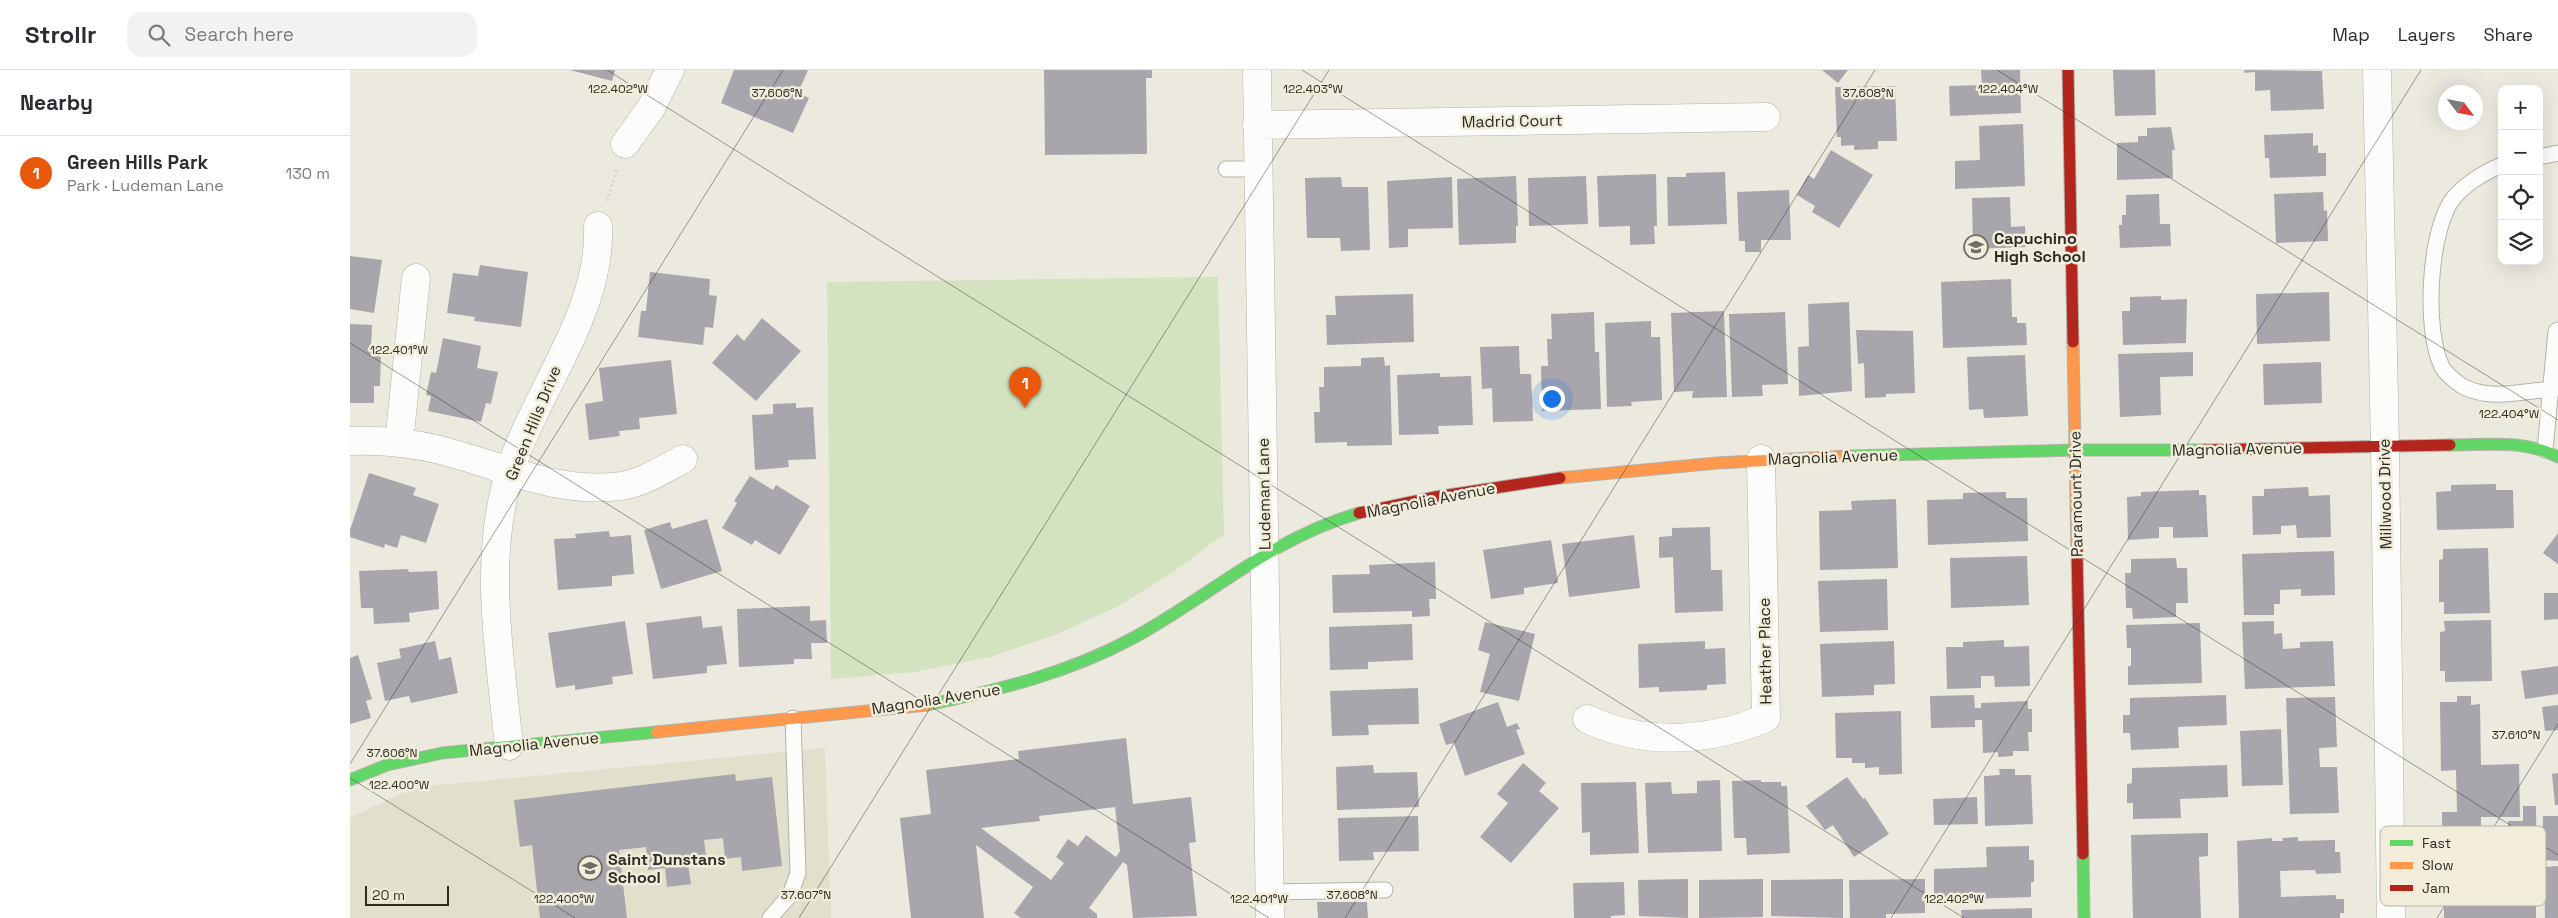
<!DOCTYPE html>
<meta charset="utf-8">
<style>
:root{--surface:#fff;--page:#f2f2f3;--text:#2b2b33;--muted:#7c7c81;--line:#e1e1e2;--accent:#ea580c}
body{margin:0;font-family:"Space Grotesk",sans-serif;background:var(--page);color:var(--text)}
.controls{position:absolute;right:15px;top:15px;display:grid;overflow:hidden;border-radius:10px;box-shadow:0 5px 20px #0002}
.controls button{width:45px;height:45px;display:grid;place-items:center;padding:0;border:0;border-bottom:1px solid var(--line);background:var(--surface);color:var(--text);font:25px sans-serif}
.compass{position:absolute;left:2088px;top:15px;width:45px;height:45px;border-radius:50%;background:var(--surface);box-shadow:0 5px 20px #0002;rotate:122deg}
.scale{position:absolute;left:15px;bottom:12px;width:84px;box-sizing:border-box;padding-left:5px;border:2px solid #2d2c25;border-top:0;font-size:14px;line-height:18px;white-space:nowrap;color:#2d2c25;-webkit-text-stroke:4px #f1edda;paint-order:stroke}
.you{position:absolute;left:1201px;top:328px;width:18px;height:18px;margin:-12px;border:4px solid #fff;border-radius:50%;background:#1a73e8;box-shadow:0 0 0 8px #1a73e833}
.badge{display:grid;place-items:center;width:32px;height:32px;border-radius:50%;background:var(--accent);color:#fff;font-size:16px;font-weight:700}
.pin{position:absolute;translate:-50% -41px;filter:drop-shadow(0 1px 2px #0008)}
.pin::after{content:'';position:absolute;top:26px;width:18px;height:15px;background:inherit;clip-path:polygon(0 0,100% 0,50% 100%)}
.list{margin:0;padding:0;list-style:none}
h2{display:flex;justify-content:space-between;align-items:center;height:65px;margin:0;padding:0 20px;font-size:21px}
h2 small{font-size:16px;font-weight:400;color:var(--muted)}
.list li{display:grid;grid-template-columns:32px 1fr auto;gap:15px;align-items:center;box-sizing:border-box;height:75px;padding:0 20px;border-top:1px solid var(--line)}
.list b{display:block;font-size:19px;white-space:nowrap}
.list p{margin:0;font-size:16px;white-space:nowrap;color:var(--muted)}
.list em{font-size:16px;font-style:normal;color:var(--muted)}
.icon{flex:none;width:28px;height:28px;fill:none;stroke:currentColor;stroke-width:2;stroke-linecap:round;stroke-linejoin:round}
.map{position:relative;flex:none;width:2208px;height:848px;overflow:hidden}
header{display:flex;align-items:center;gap:30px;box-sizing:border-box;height:70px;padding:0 25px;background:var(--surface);border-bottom:1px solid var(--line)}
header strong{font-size:24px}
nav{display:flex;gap:28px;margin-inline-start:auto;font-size:18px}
.search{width:350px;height:45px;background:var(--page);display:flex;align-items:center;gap:12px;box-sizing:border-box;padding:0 18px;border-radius:15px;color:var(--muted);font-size:19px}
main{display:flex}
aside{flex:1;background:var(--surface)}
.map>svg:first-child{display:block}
.built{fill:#e2dfcc}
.park{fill:#d3e2bf}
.building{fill:#a9a5ac;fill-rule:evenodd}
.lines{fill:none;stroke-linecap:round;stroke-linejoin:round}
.lane-casing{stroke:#b3b1a9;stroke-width:17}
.street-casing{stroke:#b3b1a9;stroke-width:29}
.fast-casing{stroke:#b3b1a9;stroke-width:13}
.slow-casing{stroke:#b3b1a9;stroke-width:13}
.jam-casing{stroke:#b3b1a9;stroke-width:13}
.path{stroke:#d7d6d3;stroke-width:3;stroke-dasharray:2.5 2.5;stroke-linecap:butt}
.lane{stroke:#fcfcfa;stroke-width:15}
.street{stroke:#fcfcfa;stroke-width:28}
.fast{stroke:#63d668;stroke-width:11}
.slow{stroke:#ff974d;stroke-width:11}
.jam{stroke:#b3261e;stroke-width:11}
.ticks{fill:none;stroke:#2d2c25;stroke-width:1;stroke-opacity:0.45}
.labels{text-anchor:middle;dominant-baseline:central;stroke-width:5;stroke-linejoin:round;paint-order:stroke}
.street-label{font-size:16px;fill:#2d2c25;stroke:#f1edda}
.poi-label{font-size:16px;font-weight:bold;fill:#2d2c25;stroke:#f1edda;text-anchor:start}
.key{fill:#f1edda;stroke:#b6b3a4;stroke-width:1}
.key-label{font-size:14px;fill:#2d2c25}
.ticks-label{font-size:12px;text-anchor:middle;fill:#2d2c25;stroke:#f1edda;stroke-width:5;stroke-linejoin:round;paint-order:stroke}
</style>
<header>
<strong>Strollr</strong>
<div class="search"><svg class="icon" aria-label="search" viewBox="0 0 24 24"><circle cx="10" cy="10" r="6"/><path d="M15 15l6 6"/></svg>Search here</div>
<nav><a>Map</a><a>Layers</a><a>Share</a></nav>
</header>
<main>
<aside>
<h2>Nearby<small></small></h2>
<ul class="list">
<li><span class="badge">1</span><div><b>Green Hills Park</b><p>Park · Ludeman Lane</p></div><em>130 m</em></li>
</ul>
</aside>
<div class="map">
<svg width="2208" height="848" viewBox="0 0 2208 848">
<rect width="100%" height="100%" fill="#eceadf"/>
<path class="built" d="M475,678L481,848H0V748L49,724L79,716Z"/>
<path class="park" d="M868,207L874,464L826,500L769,536L707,564L641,587L564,602L481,609L477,212Z"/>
<path class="building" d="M220,0H265L262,11Z
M384,0H458L448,23L459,28L443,63L371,33Z
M694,0H802V8H796L797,84L695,85Z
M1472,0H1498L1488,13Z
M1631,0H1670L1671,43L1600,46L1599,16L1632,15Z
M1763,0H1805L1806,45L1765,46Z
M1894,0L1972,1L1974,39L1921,41L1920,20L1905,21V2L1895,3Z
M1545,16L1547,71H1528V79L1504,80V75L1491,76V67H1487L1485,17Z
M1673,54L1675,116L1605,119V91L1630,90L1629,56Z
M1821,57L1825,80H1822L1823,108L1767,110V73L1788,72V66H1797V58Z
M1963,63V76L1968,75V83H1976V106L1920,108L1919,88H1915L1914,65Z
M1481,80L1523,105L1489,158L1462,142L1465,136L1447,125L1458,105L1464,109Z
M1375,102L1377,154L1318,156L1317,107H1336V103Z
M1306,104L1307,156H1304L1305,174L1280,175V156L1249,157L1247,106Z
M1166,106L1168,156H1166V173L1109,175L1107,109Z
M1236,106L1238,154L1179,156L1178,108Z
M991,107L992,117H1018L1020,180L991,181L990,168H957L955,108Z
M1102,107L1103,158L1058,159V177L1039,178L1037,111Z
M1439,120L1441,170H1411V182H1395V171H1389L1387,122Z
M1973,122L1974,141L1977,140L1978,171L1926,173L1924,124Z
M1809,124L1810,154H1820L1821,176L1770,178L1769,155H1772V145H1776V125Z
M1660,127L1661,157L1675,156L1676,177L1623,179L1622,128Z
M0,186L32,190L24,243L0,239Z
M130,195L178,202L171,257L124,251L125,247L97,243L103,203L128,206Z
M300,202L360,209L359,225L367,226L363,258L355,257L353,275L288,267L291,241H296Z
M1661,209L1662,247H1667V253H1676L1677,275L1593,278L1591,212Z
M1979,222L1980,271L1907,274L1906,224Z
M1063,224L1064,272L977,275L976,245H986L985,226Z
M1811,226V230L1837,229L1836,273L1773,275L1772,241H1780V227Z
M1499,232L1502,321L1449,326L1448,277L1459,276L1458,234Z
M1374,241L1377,327L1342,328L1343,321L1324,322L1321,243Z
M1244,242L1245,282H1249L1251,339L1192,341L1191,296H1198L1197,269H1202L1201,244Z
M1435,242L1438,314L1412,315L1413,326L1382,327L1379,244Z
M412,248L451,281L406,331L362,293L387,264L394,271Z
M1301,251V267H1310L1312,330L1281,332L1282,336L1257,337L1255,253Z
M0,254L22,255L21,278L31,279L30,316H24V333H0Z
M1506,260L1563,261L1565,323L1536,324V327L1515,328L1514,293L1508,294Z
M93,268L131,276L127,298L148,302L141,334L136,333L131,352L78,341L81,326L76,325L81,302L86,303Z
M1169,276L1170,304H1181L1183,351L1143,352L1142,318L1132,319L1130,277Z
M1843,282V306L1810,307L1811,345L1770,347L1768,284Z
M1675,285L1678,346L1634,348L1633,339L1619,340L1617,287Z
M1034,287L1035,296L1040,295L1042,375L997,376V372L965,373L964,342H970L969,317H974V297L1011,296V288Z
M321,290L327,344L289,348L290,359L269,361L270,366L239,370L235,334L253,331L249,298Z
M1971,292L1972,333L1914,335L1913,294Z
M1090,303V307L1121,306L1123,355L1088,356L1089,364L1049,365L1047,305Z
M446,333V338L463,337L466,389L438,390L439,397L405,400L402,345L423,344V334Z
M19,403L66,418L63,425L89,434L76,473L51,465L47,478L35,474L34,478L0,467V460Z
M400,406L423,420L426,415L460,436L430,485L405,470L402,475L372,458L387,433L384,431Z
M2146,414V420H2163L2164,458L2087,460L2086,422L2101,421V415Z
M1958,417L1959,426L1980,425L1981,467L1947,468L1946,455L1931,456V464L1903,465L1902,426H1914V419Z
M1849,420V425H1856L1858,467L1823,468V457H1809V468L1778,470L1777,427L1791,426V422Z
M1656,422V428H1677L1678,471L1578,475L1577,430L1613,429V423Z
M1546,429L1548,498L1470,500L1469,441L1502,440L1501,431Z
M357,449L372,501L311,519L294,460L320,452L322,459Z
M1360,457L1361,500H1372L1373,541L1325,543L1323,487L1309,488V467L1322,466V458Z
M259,461L260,467L281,465L284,504L262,506V516L208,520L204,469L226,468L225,464Z
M2208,463V494L2193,483Z
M1284,465L1290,518L1219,527L1212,474Z
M1201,470L1208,513L1174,518V524L1141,529L1133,480Z
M2138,478L2140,543L2094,544V532H2089V490L2093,489V479Z
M1984,481L1985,525L1951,526V519L1930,520V534H1924V545H1894L1892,484Z
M1677,486L1679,535L1601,538L1600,488Z
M1826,488L1827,498H1837L1838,533H1826V547L1783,549L1782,538H1776L1775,503H1781V489Z
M1085,492L1086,529H1079L1080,546L1062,547V541L983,543L982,505L1020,504L1019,495Z
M58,499L59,502L87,501L89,539L59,543L60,552L24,554L23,538H11L9,501Z
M1537,509L1538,560L1470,562L1468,511Z
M2194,523H2208V549L2194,550Z
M460,536V551L476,550L477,573H461L462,589H444V594L389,597L387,539Z
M351,546L353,558L372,556L377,594L357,596V603L303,609L296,553Z
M2141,550L2142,611L2095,612V601H2090V562L2095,561L2094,551Z
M275,551L283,604L262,607L263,614L225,620V615L206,618L198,563Z
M1924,551V564L1932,563L1933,579L1950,578V572L1983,571L1985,616L1895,619L1892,552Z
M1135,552L1185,564L1169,631L1130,622L1140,584L1128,580Z
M1850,553L1852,613L1778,615V596H1781V578H1777L1776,555Z
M1062,554L1063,590L1018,592V599L980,600L979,557Z
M1654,570V577L1679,576L1680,616L1645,617L1644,606H1631V618L1597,619L1596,577H1613V572Z
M85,571L89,590L101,587L108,623L61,633L59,626L35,631L27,593L51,588L49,579Z
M1355,571V579L1375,578L1376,614L1357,615V620L1309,622V617L1289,618L1288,574Z
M1544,571L1545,614L1524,615V625L1472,627L1470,574Z
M8,585L22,629L16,631L21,648L0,654V588Z
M2208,596V624L2175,629L2171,601Z
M1068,618L1069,654L1018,655L1019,665L982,666L980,621Z
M1624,625L1625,638H1631V633L1678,631V639H1682V662H1678L1679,681H1663V686L1648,687V682L1633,683L1632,650H1625V657L1581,658L1580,626Z
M1876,625L1877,655L1828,657L1829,678L1781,680L1780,663H1773V645H1780V628Z
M2107,626H2121V635L2130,634L2131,695L2169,694L2170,747H2131L2132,807H2125V810L2093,811L2092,742H2107L2106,700L2091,701L2090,632H2107Z
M1985,627L1987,677L1969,678L1970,697H1987L1989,743L1940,744L1936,628Z
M1148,632L1157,657L1167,653L1170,659L1166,660L1175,684L1115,706L1104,673L1096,675L1089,654Z
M2208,635V660L2195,661L2192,637Z
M1551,641L1552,704L1529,705V697L1515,698V693H1502V688H1486L1485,643Z
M1931,659L1933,715L1892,716L1890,661Z
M776,668L783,734L841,727L846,772L839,773L847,846L783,848L777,795L773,792L739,838L747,844V848H671L664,843L683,817L626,775L634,848H561L550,748L581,744L576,700L669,689L668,681ZM765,737L770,781L766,787L736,765L728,776L718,769L706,787L714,793L701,810L631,758L690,751L689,746Z
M1173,693L1196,713L1189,721L1209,738L1161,793L1130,767L1158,733L1147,724Z
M1023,695L1024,703L1067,702L1069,737L987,740L986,697Z
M1877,695L1878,727L1830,729L1831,748L1783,749V733H1777V714L1782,713V698Z
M1649,699H1665V705H1681L1683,754L1635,756L1634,706L1650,705Z
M2208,703V735H2205L2202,704Z
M385,704L386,711L422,707L432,796L392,801L391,787L375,789L373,768L354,770L357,793L338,795L341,814L317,817L315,798L298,800L296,777L269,780L277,848H190L182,775L170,777L164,730Z
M1497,707L1513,729L1515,728L1539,764L1504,787L1483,755L1475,760L1456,736Z
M1370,710L1372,781L1298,783L1295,713L1321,712L1322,724L1347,723V711Z
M1411,710V712H1431V716H1437L1440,783L1397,785L1396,768H1384L1382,711Z
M1286,712L1289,783L1240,785V762L1232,763L1231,713Z
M1627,727L1628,754L1584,755L1583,729Z
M2173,736H2186L2187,822H2158V751H2173Z
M1068,746L1069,781L1023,782L1024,790L989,791L988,748Z
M2193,746H2208V791L2192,790Z
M1858,763V786L1849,787L1851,848H1783L1781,765Z
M1948,767V771L1985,770V782H1990L1991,803L1966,804L1965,800L1930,801L1931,827L1986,825V829H1994V843H1990V848H1889L1887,771L1922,768V771H1933L1932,768Z
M1679,776V790H1684V812H1681V827L1584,830V799L1637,797L1636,777Z
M2208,796V848H2195L2194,797Z
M1338,809V848L1289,846L1288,810Z
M1413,809V847L1349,848V810Z
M1493,809V848L1421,846V810Z
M1575,809V843L1536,844V848H1500L1499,810Z
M1274,812L1275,845L1261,846V848H1224L1223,813Z
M2186,826V848H2094V828Z
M967,832H1017L1018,848H968Z
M1682,838V848H1612L1611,840Z"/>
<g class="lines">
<g class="lane-casing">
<path id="lane" d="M2189,87L2208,83
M2152,95C2134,102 2110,117 2100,133C2079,168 2074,260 2092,297C2095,303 2108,314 2114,317C2145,332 2176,319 2208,319
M876,99H908
M2195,380L2206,261L2208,260
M920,822L1035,820
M420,848L440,825L448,803L443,648"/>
</g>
<g class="street-casing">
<path id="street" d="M907,0L920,848
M2027,0L2035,376L2041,848
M907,55L1416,47
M275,74L301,38L320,0
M0,371C30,370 61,373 90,380C150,395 207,425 271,416C293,413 314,399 333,389
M49,373L66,208
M1237,649C1294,676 1359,672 1416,648L1411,389
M159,676C150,586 132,490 160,401C185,322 252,242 248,156"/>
</g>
<g class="fast-casing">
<path id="fast" d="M2100,375C2137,375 2174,369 2208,387
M1499,386L1725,380H1854
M577,635C649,620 719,603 785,567C863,524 920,469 1009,443
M0,710L37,695L92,683L307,662
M1733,784L1734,848"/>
</g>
<g class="slow-casing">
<path id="slow" d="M1723,272L1727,481
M1210,408L1367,393L1499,386
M307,662L577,635"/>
</g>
<g class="jam-casing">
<path id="jam" d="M1718,0L1723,272
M1854,380L2100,375
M1009,443L1085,427L1210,408
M1727,481L1733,784"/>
</g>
<path class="path" d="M257,131L267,99"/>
<use href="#lane" class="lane"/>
<use href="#street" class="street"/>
<use href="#fast" class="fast"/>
<use href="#slow" class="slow"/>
<use href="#jam" class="jam"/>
</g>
<path class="ticks" d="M257,0L1614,848M952,0L2208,785M1647,0L2208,350M0,273L919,848M0,694L433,0M0,708L225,848M449,848L979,0M995,848L1525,0M1541,848L2071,0M2087,848L2208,654"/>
<defs>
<g id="school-ring" transform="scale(1.25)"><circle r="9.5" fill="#f1edda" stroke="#706e66" stroke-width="1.5"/><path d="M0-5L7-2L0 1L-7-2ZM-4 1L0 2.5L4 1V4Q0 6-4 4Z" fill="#706e66"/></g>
</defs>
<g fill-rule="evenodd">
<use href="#school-ring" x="1626" y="177"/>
<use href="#school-ring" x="240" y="798"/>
</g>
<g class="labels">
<g class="street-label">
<text transform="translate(1162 51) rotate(-1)">Madrid Court</text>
<text transform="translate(183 353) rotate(-68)">Green Hills Drive</text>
<text transform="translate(1887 379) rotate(-1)">Magnolia Avenue</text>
<text transform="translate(1483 387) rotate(-2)">Magnolia Avenue</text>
<text transform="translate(914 424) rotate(-91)">Ludeman Lane</text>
<text transform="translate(1726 424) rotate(-91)">Paramount Drive</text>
<text transform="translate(2035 424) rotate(-91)">Millwood Drive</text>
<text transform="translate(1081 430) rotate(-11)">Magnolia Avenue</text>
<text transform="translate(1415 581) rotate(-91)">Heather Place</text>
<text transform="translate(586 629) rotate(-9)">Magnolia Avenue</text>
<text transform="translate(184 674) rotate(-6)">Magnolia Avenue</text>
</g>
<g class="poi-label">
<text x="1644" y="168">Capuchino<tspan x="1644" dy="18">High School</tspan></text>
<text x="258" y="789">Saint Dunstans<tspan x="258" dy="18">School</tspan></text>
</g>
</g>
<rect x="2030" y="756" width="166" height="80" rx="8" class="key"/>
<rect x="2040" y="770" width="23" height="6" fill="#63d668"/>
<rect x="2040" y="792" width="23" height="7" fill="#ff974d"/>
<rect x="2040" y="815" width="23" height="6" fill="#b3261e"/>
<g class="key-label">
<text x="2072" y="778">Fast</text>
<text x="2072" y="800">Slow</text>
<text x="2072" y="823">Jam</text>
</g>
<g class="ticks-label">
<text x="963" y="23">122.403°W</text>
<text x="268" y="23">122.402°W</text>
<text x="1658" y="23">122.404°W</text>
<text x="427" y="27">37.606°N</text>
<text x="1518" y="27">37.608°N</text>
<text x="49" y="284">122.401°W</text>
<text x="2159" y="348">122.404°W</text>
<text x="2166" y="669">37.610°N</text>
<text x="42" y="687">37.606°N</text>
<text x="49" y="719">122.400°W</text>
<text x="456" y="829">37.607°N</text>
<text x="1002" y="829">37.608°N</text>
<text x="214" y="833">122.400°W</text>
<text x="909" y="833">122.401°W</text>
<text x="1604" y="833">122.402°W</text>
</g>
</svg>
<div class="controls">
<button>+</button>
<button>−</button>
<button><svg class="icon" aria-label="locate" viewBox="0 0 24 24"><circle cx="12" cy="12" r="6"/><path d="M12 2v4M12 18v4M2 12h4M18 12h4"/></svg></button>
<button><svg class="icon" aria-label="layers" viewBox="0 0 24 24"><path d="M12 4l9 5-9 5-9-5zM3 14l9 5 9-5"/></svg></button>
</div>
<svg class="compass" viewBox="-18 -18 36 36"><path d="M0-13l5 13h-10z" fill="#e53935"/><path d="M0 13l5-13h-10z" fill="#7c7c81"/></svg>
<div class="scale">20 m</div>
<div class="you"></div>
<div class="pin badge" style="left:675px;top:338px">1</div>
</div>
</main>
